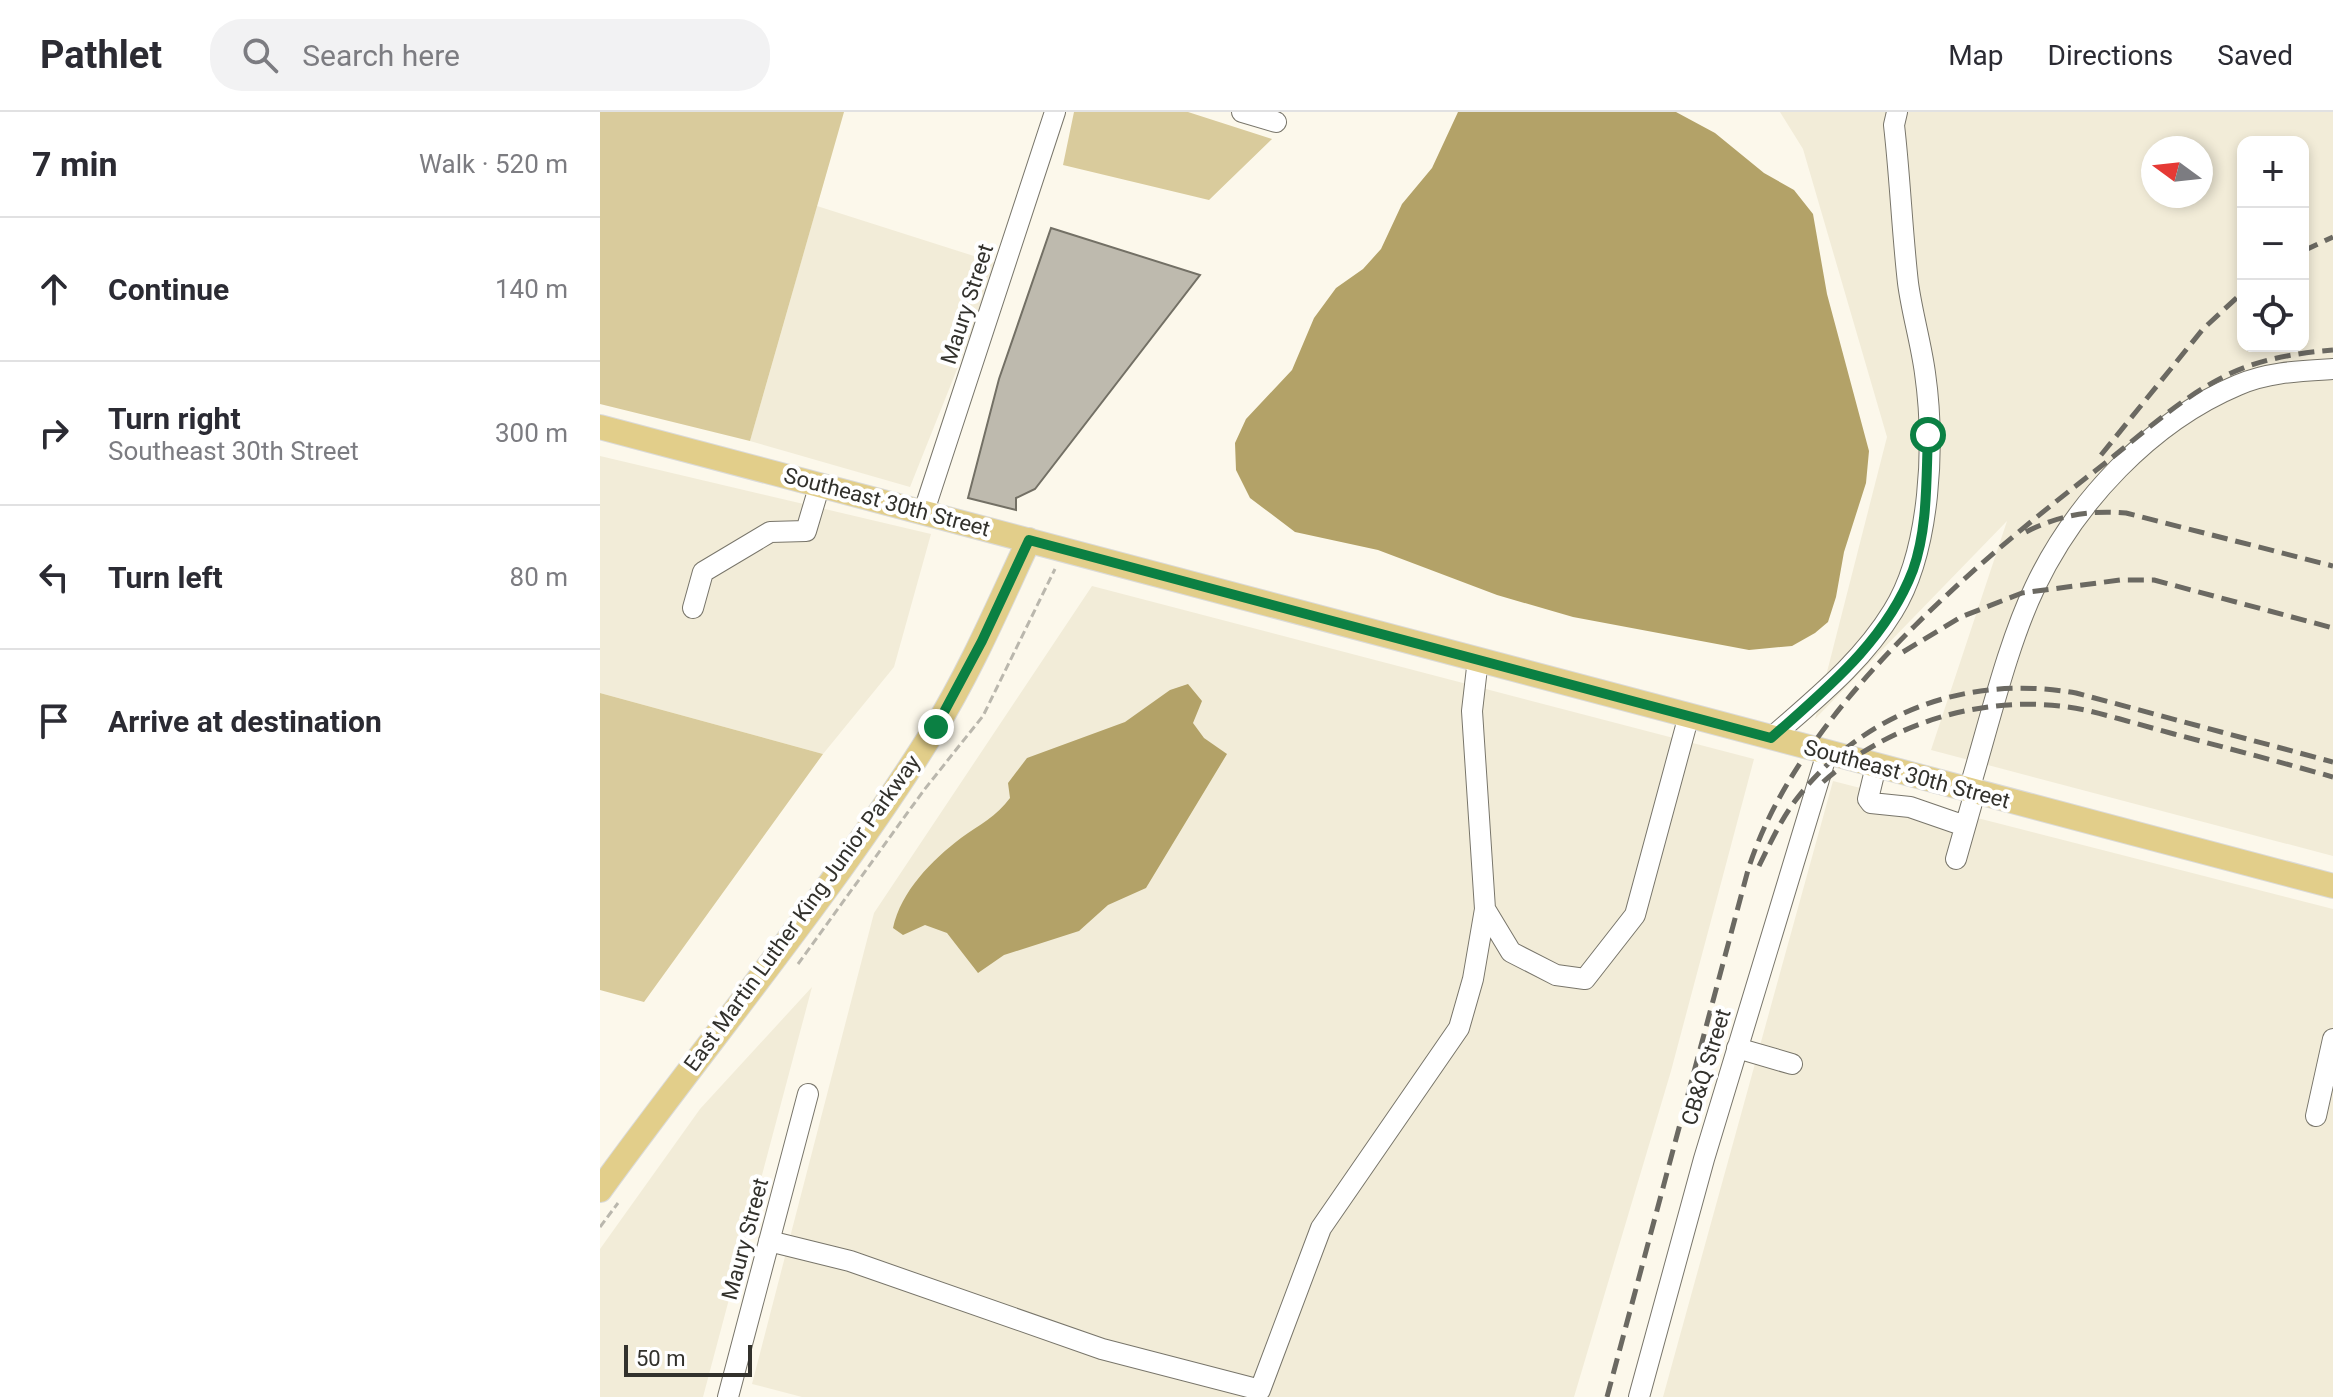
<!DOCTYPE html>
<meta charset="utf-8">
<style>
:root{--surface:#fff;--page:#f2f2f3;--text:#2b2b33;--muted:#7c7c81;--line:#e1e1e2}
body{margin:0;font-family:Roboto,sans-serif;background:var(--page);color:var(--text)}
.controls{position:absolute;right:24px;top:24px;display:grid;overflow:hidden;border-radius:16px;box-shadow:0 4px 12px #0003}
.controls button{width:72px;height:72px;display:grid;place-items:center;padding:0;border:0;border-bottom:2px solid var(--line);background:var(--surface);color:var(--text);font:40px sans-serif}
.compass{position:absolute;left:1541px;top:24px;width:72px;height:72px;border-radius:50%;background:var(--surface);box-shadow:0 4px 12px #0003;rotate:285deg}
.scale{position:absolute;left:24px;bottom:20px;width:128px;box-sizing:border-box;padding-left:8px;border:4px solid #32312c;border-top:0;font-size:22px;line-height:28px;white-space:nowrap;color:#32312c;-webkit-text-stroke:6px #fff;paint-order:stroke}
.stop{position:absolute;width:24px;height:24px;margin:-18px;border:6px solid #0b8043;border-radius:50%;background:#fff}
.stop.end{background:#0b8043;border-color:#fff;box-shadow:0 2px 8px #0008}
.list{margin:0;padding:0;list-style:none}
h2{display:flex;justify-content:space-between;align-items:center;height:104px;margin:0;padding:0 32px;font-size:34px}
h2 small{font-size:26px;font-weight:400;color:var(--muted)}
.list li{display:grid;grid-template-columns:52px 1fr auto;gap:24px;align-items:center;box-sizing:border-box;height:144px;padding:0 32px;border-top:2px solid var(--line)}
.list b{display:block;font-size:30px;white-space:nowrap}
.list p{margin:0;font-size:26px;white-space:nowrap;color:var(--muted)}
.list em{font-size:26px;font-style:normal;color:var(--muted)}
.icon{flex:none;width:44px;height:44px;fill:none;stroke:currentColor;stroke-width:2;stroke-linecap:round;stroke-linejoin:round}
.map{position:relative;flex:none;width:1733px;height:1285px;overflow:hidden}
header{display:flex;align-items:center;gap:48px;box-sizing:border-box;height:112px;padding:0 40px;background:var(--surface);border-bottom:2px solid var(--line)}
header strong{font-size:38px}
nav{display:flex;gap:44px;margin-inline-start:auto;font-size:28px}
.search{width:560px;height:72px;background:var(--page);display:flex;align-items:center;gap:20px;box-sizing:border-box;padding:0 28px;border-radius:32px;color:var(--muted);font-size:30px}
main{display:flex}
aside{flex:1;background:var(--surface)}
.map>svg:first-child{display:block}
.built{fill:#f2ecd8;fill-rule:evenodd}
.green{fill:#d9cb9c}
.water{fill:#b3a268}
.building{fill:#bebaae;stroke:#737065;stroke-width:2}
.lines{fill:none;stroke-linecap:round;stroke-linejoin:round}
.minor-casing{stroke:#78756a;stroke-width:22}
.major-casing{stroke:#dadad9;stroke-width:26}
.path{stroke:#bab7ad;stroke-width:3;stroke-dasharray:8 4;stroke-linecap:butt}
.minor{stroke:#fff;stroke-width:20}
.major{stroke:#e2ce8a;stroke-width:24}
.rail{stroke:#6b6962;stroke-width:5;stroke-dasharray:16 8;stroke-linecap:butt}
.route{stroke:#0b8043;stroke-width:10}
.labels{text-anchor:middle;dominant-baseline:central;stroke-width:8;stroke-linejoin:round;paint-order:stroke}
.street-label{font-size:22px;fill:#32312c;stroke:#fff}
</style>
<header>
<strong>Pathlet</strong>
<div class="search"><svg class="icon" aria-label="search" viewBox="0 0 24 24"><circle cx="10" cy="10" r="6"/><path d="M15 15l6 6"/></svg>Search here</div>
<nav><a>Map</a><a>Directions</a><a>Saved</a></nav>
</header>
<main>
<aside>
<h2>7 min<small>Walk · 520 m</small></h2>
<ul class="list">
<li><svg class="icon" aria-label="ahead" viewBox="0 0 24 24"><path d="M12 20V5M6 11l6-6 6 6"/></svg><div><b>Continue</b></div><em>140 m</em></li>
<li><svg class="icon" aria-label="right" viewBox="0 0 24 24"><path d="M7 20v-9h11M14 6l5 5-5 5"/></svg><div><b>Turn right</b><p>Southeast 30th Street</p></div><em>300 m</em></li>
<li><svg class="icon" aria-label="left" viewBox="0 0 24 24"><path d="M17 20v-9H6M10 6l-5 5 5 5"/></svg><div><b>Turn left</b></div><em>80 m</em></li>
<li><svg class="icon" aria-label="arrive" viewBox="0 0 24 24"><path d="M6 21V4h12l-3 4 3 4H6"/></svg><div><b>Arrive at destination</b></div></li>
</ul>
</aside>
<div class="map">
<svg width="1733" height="1285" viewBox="0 0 1733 1285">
<rect width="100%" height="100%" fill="#fcf8eb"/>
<path class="built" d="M1180,0H1733V744L1331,638L1407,409L1215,607L1287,325L1203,37ZM1643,30H1703V234H1643ZM1553,36H1601V84H1553Z
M217,94L399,152L310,375L150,329Z
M0,344L331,422L294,555L223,642L0,581Z
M492,474L1154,647L1071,959L974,1285H202L152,1272L274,801Z
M1233,669L1733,797V1285H1063Z
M212,875L103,1285H0V1137L100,997Z"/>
<path class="green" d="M0,0H244L150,329L0,292Z
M474,0H588L672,27L609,88L463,53Z
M0,581L223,642L44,890L0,878Z"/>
<path class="water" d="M858,0H1076L1115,21L1164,61L1194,78L1213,102L1227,182L1269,339L1266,371L1244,440L1236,485L1228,510L1215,521L1192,534L1149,538L973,505L897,483L778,438L695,420L650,386L636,358L635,331L646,307L692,258L714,206L736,176L763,157L781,137L802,92L832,56Z
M588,572L602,589L593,611L604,626L627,642L546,776L508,793L479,819L404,843L378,861L347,821L325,813L303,823L293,816C301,779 332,748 361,726C379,713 397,704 410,686L408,671L427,646L525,610L570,578Z"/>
<path class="building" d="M451,116L600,163L435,377L416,386V398L368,386L399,267Z"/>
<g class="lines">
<g class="minor-casing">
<path id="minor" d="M642,0L676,10
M324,399L455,0
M93,496L103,460L170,420L206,419L220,372
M878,547L872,599L885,797L911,840L956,863L985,867L1035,803L1089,603
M1171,626C1215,587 1262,550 1293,499C1331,438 1335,331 1325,261C1321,231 1312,201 1308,171C1302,118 1300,65 1294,13L1297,0
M1276,654L1268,687L1271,691L1310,695L1365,714
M1369,678C1388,616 1407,533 1435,475C1475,391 1550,310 1638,273C1668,260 1700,259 1733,257
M1356,747L1375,680
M1137,936L1192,952
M1716,1004L1733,927
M169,1129L250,1149L502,1237L660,1278L721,1116L859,916L873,867L885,797
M128,1285L208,982
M1039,1285L1104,1047L1227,641"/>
</g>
<g class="major-casing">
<path id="major" d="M0,315L1733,774
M0,1078C111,925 234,779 334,618C371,558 399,492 429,428"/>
</g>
<path class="path" d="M198,852L324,678L383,604L455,457
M0,1115L18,1091"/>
<use href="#minor" class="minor"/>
<use href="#major" class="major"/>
<path class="rail" d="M1703,139L1733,125
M1501,343L1603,217L1643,180
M1426,420C1459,403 1490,398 1526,401L1733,454
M1303,540L1361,505L1422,481L1520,468H1554L1733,516
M1223,670C1293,608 1393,579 1485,598C1515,605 1544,614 1574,622C1627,636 1680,650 1733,665
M1159,754C1170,732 1180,709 1195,689C1262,600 1367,562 1476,581L1733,650
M1007,1285L1148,758C1198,599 1375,451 1504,352C1543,321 1582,285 1627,263C1660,247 1697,241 1733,238"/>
</g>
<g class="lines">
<path class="route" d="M336,615L382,529L429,428L1171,626C1226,577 1286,529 1313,458C1328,416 1326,367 1328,323"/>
</g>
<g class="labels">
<g class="street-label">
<text transform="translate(367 192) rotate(-72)">Maury Street</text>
<text transform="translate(287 390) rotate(15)">Southeast 30th Street</text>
<text transform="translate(1307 662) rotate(15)">Southeast 30th Street</text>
<text transform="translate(202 801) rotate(-54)">East Martin Luther King Junior Parkway</text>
<text transform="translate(1106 955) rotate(-73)">CB&amp;Q Street</text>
<text transform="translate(145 1127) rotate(-75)">Maury Street</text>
</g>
</g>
</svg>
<div class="controls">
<button>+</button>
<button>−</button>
<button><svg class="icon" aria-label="locate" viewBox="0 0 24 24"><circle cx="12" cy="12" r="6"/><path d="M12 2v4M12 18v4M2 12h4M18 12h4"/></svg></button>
</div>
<svg class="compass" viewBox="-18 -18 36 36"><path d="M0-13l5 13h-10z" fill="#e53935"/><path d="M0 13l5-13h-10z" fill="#7c7c81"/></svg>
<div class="scale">50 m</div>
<div class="stop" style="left:1328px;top:323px"></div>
<div class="stop end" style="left:336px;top:615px"></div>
</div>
</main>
